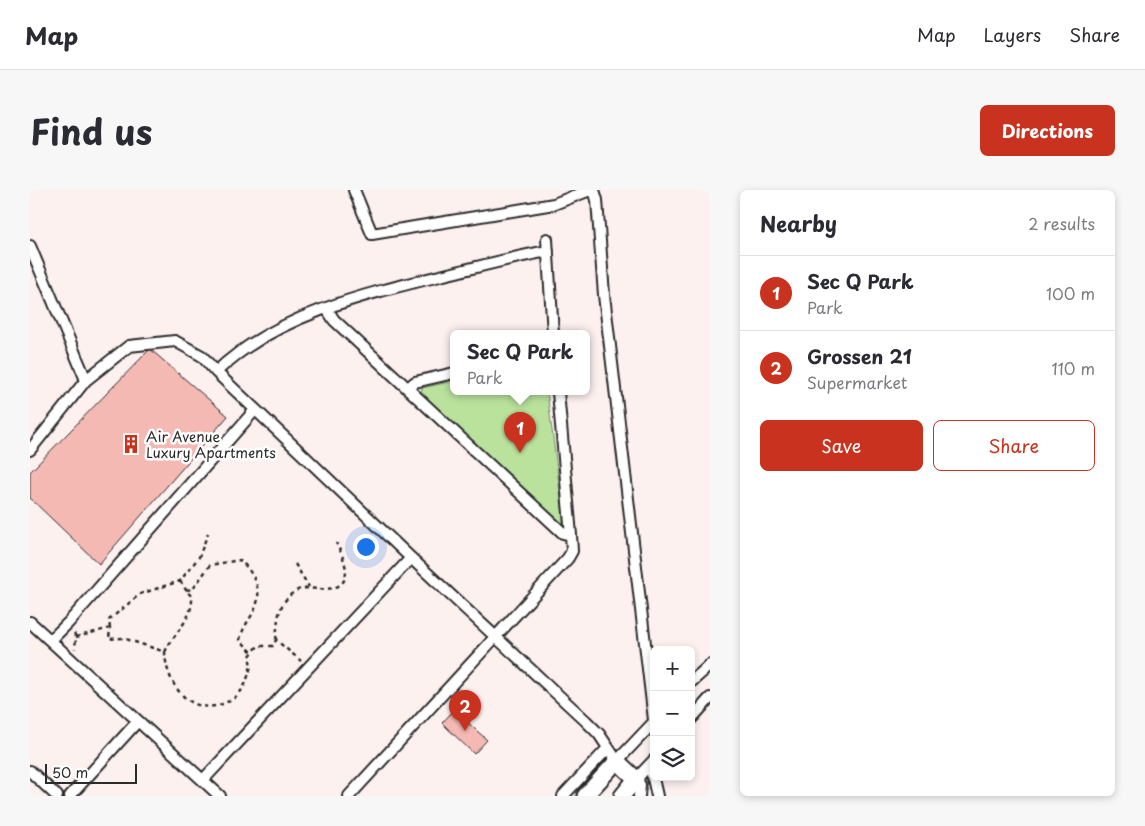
<!DOCTYPE html>
<meta charset="utf-8">
<style>
:root{--surface:#fff;--page:#f7f7f7;--text:#2b2b33;--muted:#7c7c81;--line:#e1e1e2;--accent:#c8321e}
body{margin:0;font-family:"Playpen Sans",sans-serif;background:var(--page);color:var(--text)}
.controls{position:absolute;right:15px;bottom:15px;display:grid;overflow:hidden;border-radius:8px;box-shadow:0 2px 8px #0003}
.controls button{width:45px;height:45px;display:grid;place-items:center;padding:0;border:0;border-bottom:1px solid var(--line);background:var(--surface);color:var(--text);font:25px sans-serif}
.scale{position:absolute;left:15px;bottom:12px;width:92px;box-sizing:border-box;padding-left:5px;border:2px solid #2b2b2b;border-top:0;font-size:14px;line-height:18px;white-space:nowrap;color:#2b2b2b;-webkit-text-stroke:4px #fff;paint-order:stroke}
.you{position:absolute;left:335px;top:356px;width:18px;height:18px;margin:-12px;border:4px solid #fff;border-radius:50%;background:#1a73e8;box-shadow:0 0 0 8px #1a73e833}
.badge{display:grid;place-items:center;width:32px;height:32px;border-radius:50%;background:var(--accent);color:#fff;font-size:16px;font-weight:700}
.pin{position:absolute;translate:-50% -41px;filter:drop-shadow(0 1px 2px #0008)}
.pin::after{content:'';position:absolute;top:26px;width:18px;height:15px;background:inherit;clip-path:polygon(0 0,100% 0,50% 100%)}
.popup{position:absolute;left:420px;top:140px;width:140px;height:65px;box-sizing:border-box;display:grid;place-content:center;border-radius:8px;background:var(--surface);filter:drop-shadow(0 1px 4px #0005);font-size:16px;white-space:nowrap;color:var(--muted)}
.popup b{font-size:19px;color:var(--text)}
.popup::after{content:'';position:absolute;left:50%;top:100%;margin-left:-10px;border:10px solid transparent;border-top-color:var(--surface)}
.list{margin:0;padding:0;list-style:none}
h2{display:flex;justify-content:space-between;align-items:center;height:65px;margin:0;padding:0 20px;font-size:21px}
h2 small{font-size:16px;font-weight:400;color:var(--muted)}
.list li{display:grid;grid-template-columns:32px 1fr auto;gap:15px;align-items:center;box-sizing:border-box;height:75px;padding:0 20px;border-top:1px solid var(--line)}
.list b{display:block;font-size:19px;white-space:nowrap}
.list p{margin:0;font-size:16px;white-space:nowrap;color:var(--muted)}
.list em{font-size:16px;font-style:normal;color:var(--muted)}
.actions{display:flex;gap:10px;padding:15px 20px}
.actions a{flex:1;padding:11px 0;border:1px solid var(--accent);border-radius:8px;text-align:center;font-size:18px;color:var(--accent)}
.actions .main{background:var(--accent);color:#fff}
.icon{flex:none;width:28px;height:28px;fill:none;stroke:currentColor;stroke-width:2;stroke-linecap:round;stroke-linejoin:round}
.map{position:relative;flex:none;width:680px;height:606px;overflow:hidden;border-radius:8px}
header{display:flex;align-items:center;gap:30px;box-sizing:border-box;height:70px;padding:0 25px;background:var(--surface);border-bottom:1px solid var(--line)}
header strong{font-size:24px}
nav{display:flex;gap:28px;margin-inline-start:auto;font-size:18px}
.intro{display:flex;align-items:center;justify-content:space-between;box-sizing:border-box;height:120px;padding:0 30px}
h1{margin:0;font-size:35px}
.button{padding:12px 22px;border-radius:8px;background:var(--accent);color:#fff;font-size:18px;font-weight:700}
main{display:flex;gap:30px;padding:0 30px}
aside{flex:1;background:var(--surface);border-radius:8px;box-shadow:0 2px 8px #0003}
.map>svg:first-child{display:block}
.green{fill:#bae29d;stroke:#728664}
.building{fill:#f5b9b3;stroke:#2b2b2b}
.lines{fill:none;stroke-linecap:round;stroke-linejoin:round}
.street-casing{stroke:#2b2b2b;stroke-width:14}
.secondary-casing{stroke:#2b2b2b;stroke-width:19}
.path{stroke:#2b2b2b;stroke-width:2.5;stroke-dasharray:4 4;stroke-linecap:butt}
.street{stroke:#fff;stroke-width:10}
.secondary{stroke:#fff;stroke-width:15}
.labels{text-anchor:middle;dominant-baseline:central;stroke-width:5;stroke-linejoin:round;paint-order:stroke}
.poi-label{font-size:14px;fill:#2b2b2b;stroke:#fff;text-anchor:start}
</style>
<header>
<strong>Map</strong>
<nav><a>Map</a><a>Layers</a><a>Share</a></nav>
</header>
<div class="intro"><h1>Find us</h1><a class="button">Directions</a></div>
<main>
<div class="map">
<svg width="680" height="606" viewBox="0 0 680 606">
<rect width="100%" height="100%" fill="#fdf1f0"/>
<filter id="ink" filterUnits="userSpaceOnUse"><feTurbulence type="fractalNoise" baseFrequency=".02" numOctaves="2"/><feDisplacementMap in="SourceGraphic" scale="10" xChannelSelector="R" yChannelSelector="G"/><feConvolveMatrix kernelMatrix="1 2 1 2 8 2 1 2 1" color-interpolation-filters="sRGB"/></filter>
<g filter="url(#ink)">
<path class="green" d="M424,191V202H517L534,332L530,333L391,203L392,198Z"/>
<path class="building" d="M120,159L198,226L69,374L0,308V282Z
M424,520L457,550L444,564L412,533Z"/>
<g class="lines">
<g class="street-casing">
<path id="street" d="M324,0L342,44L524,14L560,0
M564,0L567,10L574,105L624,530
M517,49L523,144
M0,56L56,190
M518,61C484,67 451,76 418,84C340,103 246,124 186,182L381,368L556,531L569,544L587,571L624,532
M297,119L304,130L533,343L541,345L542,361L538,368L319,606
M378,198L385,192L424,183
M528,202L541,345
M0,260L56,190L99,156L145,151L172,166L186,182
M0,432L190,606
M21,450L39,432L224,221
M661,492L680,475
M661,529L680,508
M620,575L627,606
M0,581L27,606
M173,590L381,368
M40,606L108,531
M533,606L578,558
M609,606L610,595L606,589L624,570"/>
</g>
<g class="secondary-casing">
<path id="secondary" d="M555,606L587,571L606,589L592,606"/>
</g>
<path class="path" d="M265,374L279,397
M150,391L156,400
M80,438L79,430L110,404L150,391L169,367L178,343
M44,443L46,447L45,459
M46,447L80,438L79,449L93,448L135,462C136,495 161,529 197,512C207,508 214,499 217,489C220,481 222,476 219,467L228,456H243L246,450L271,471
M246,450C248,432 246,415 264,402C274,395 284,400 295,399C327,398 315,369 306,353
M135,462C144,442 163,430 162,407L156,400L163,399L180,375L210,370C221,380 232,398 227,413C224,426 213,434 210,450L223,463"/>
<use href="#street" class="street"/>
<use href="#secondary" class="secondary"/>
</g>
</g>
<defs>
<g id="building-bare" transform="scale(1.5)"><path d="M-4-6H4V6H1V3H-1V6H-4ZM-2.5-4.3h1.7v1.8h-1.7ZM.8-4.3h1.7v1.8H.8ZM-2.5-1h1.7V.8h-1.7ZM.8-1h1.7V.8H.8Z" fill="#c8321e" stroke="#fff" stroke-width="2.5" paint-order="stroke"/></g>
</defs>
<g fill-rule="evenodd">
<use href="#building-bare" x="101" y="254"/>
</g>
<g class="labels">
<g class="poi-label">
<text x="116" y="246">Air Avenue<tspan x="116" dy="16">Luxury Apartments</tspan></text>
</g>
</g>
</svg>
<div class="controls">
<button>+</button>
<button>−</button>
<button><svg class="icon" aria-label="layers" viewBox="0 0 24 24"><path d="M12 4l9 5-9 5-9-5zM3 14l9 5 9-5"/></svg></button>
</div>
<div class="scale">50 m</div>
<div class="you"></div>
<div class="pin badge" style="left:490px;top:263px">1</div>
<div class="popup"><b>Sec Q Park</b>Park</div>
<div class="pin badge" style="left:435px;top:541px">2</div>
</div>
<aside>
<h2>Nearby<small>2 results</small></h2>
<ul class="list">
<li><span class="badge">1</span><div><b>Sec Q Park</b><p>Park</p></div><em>100 m</em></li>
<li><span class="badge">2</span><div><b>Grossen 21</b><p>Supermarket</p></div><em>110 m</em></li>
</ul>
<div class="actions"><a class="main">Save</a><a>Share</a></div>
</aside>
</main>
